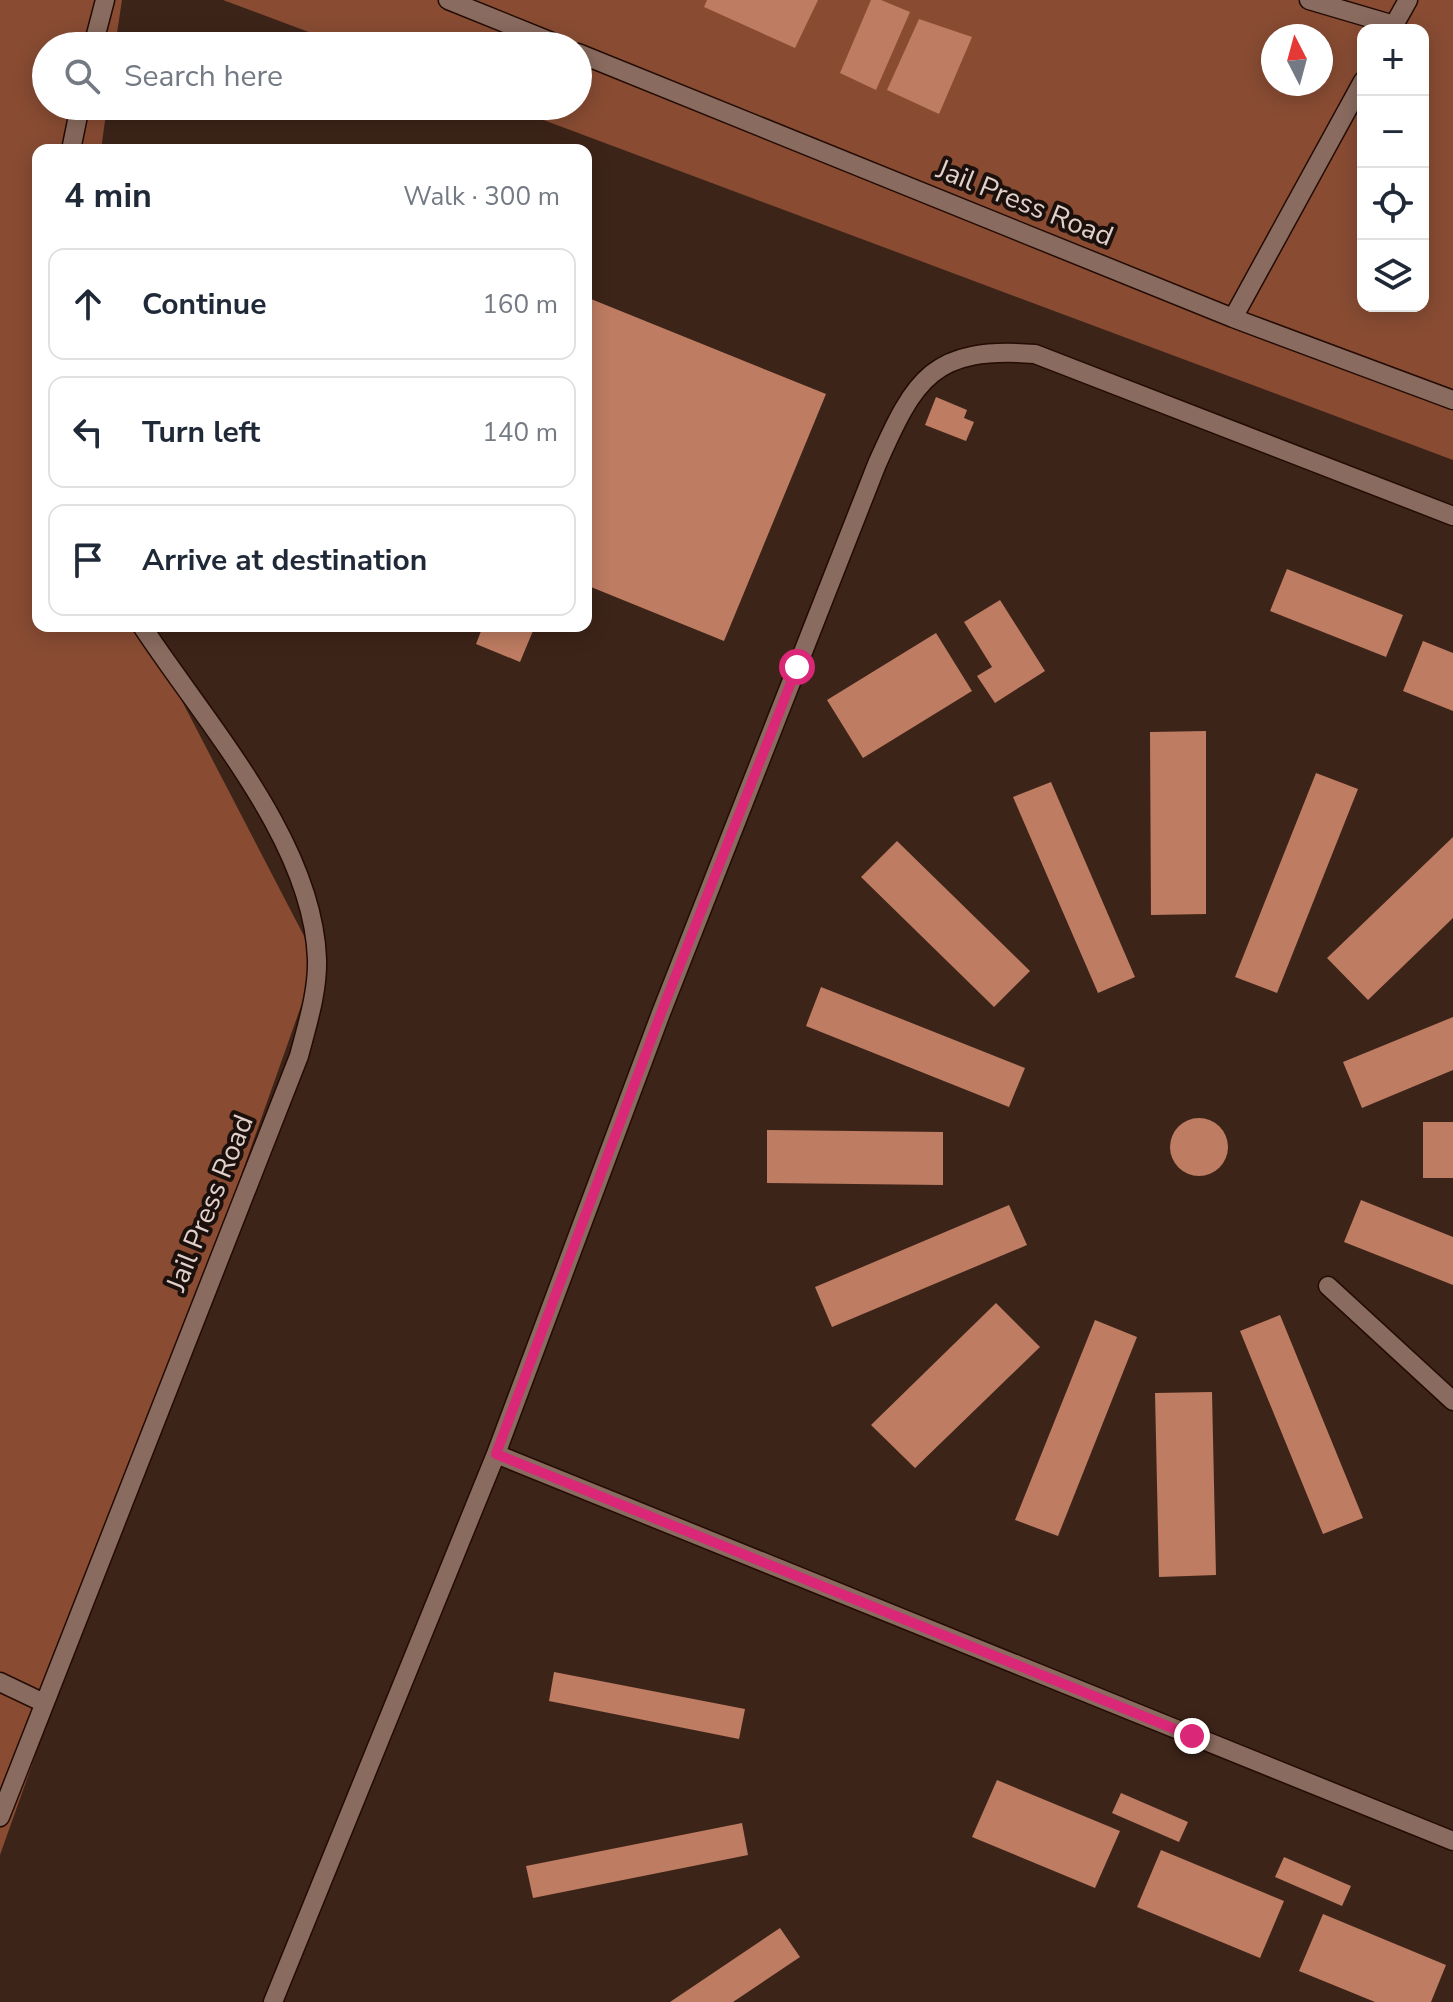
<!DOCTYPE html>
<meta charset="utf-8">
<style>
:root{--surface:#fff;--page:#f6f6f7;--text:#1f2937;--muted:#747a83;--line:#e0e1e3}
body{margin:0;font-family:"Nunito Sans",sans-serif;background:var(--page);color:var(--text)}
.controls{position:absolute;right:24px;top:24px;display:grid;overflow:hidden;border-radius:16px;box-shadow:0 4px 20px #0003}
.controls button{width:72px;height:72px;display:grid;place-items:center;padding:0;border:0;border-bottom:2px solid var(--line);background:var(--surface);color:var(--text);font:40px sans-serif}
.compass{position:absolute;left:1261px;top:24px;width:72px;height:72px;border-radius:50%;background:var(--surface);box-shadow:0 4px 20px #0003;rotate:354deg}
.stop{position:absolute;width:24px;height:24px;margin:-18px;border:6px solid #db2777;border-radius:50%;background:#fff}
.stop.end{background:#db2777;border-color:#fff;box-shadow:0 2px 8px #0008}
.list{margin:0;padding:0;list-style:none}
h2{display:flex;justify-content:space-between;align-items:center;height:104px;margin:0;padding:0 32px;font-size:34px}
h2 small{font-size:26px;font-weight:400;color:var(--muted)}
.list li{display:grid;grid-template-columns:52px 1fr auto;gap:24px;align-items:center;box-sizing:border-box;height:112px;margin:0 16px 16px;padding:0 16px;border:2px solid var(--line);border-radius:16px}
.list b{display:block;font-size:30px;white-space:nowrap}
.list em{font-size:26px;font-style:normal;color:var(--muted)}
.icon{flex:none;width:44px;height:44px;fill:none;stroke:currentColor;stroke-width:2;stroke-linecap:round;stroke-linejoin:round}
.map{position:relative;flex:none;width:1453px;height:2002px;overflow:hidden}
.search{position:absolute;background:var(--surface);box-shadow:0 4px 20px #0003;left:32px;top:32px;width:560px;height:88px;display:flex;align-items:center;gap:20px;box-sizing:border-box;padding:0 28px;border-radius:44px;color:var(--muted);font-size:30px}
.panel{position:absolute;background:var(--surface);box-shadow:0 4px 20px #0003;left:32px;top:144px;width:560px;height:488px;border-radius:16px}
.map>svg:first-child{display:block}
.forest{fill:#894c33;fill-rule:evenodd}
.building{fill:#be7c62}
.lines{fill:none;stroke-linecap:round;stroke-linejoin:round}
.lane-casing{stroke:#230c04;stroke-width:21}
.lane{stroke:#8a6b5f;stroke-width:18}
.route{stroke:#db2777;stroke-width:10}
.labels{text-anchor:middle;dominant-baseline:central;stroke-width:8;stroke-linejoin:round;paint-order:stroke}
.street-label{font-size:28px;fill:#e2d1ca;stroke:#1c100c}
</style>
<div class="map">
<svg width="1453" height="2002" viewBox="0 0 1453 2002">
<rect width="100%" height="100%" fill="#3d2419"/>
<path class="forest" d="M0,0H122L115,46H46V106H107L101,150H38V626H143L317,961L0,1855Z
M223,0H1453V460L506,106H578V46H346ZM1363,30H1423V306H1363ZM1273,36H1321V84H1273Z"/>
<path class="building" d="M707,0H818L795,48L704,7Z
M871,0H881L910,12L876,90L840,73Z
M919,19L972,37L939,114L887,90Z
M586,297L826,394L724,641L586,585Z
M936,397L967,410L964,418L974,422L966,441L925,425Z
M1287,569L1403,615L1386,657L1270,611Z
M1000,600L1045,671L995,703L977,676L992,667L964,622Z
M483,626H535L520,662L476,644Z
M936,633L972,691L863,758L827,700Z
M1423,641L1453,653V711L1403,691Z
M1206,731V914L1151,915L1150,732Z
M1316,773L1358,789L1277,993L1235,977Z
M1051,782L1135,977L1098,993L1013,797Z
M1453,837V918L1368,1000L1327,958Z
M897,841L1030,971L994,1007L861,877Z
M821,987L1025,1068L1009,1107L806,1026Z
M1453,1017V1070L1362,1108L1343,1062Z
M1170 1147a29 29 0 1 1 58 0a29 29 0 1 1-58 0Z
M1423,1122H1453V1178H1423Z
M767,1130L943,1132V1185L767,1183Z
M1361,1200L1453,1237V1285L1344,1242Z
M1009,1205L1027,1245L832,1327L815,1287Z
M996,1303L1040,1347L915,1468L871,1425Z
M1280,1315L1363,1518L1323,1534L1240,1331Z
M1095,1320L1137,1337L1058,1536L1015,1520Z
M1212,1392L1216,1575L1159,1577L1155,1393Z
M554,1672L745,1709L739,1739L549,1701Z
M997,1780L1120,1831L1095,1888L972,1837Z
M1121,1793L1188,1822L1179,1842L1112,1813Z
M742,1823L748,1855L533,1898L526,1866Z
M1161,1850L1284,1901L1260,1958L1137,1907Z
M1284,1857L1351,1886L1342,1906L1275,1877Z
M1323,1914L1446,1965L1431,2002H1375L1299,1971Z
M780,1928L800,1957L733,2002H670Z"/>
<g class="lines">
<g class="lane-casing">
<path id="lane" d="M448,0L562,46
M1309,0L1394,25L1408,0
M93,46L105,0
M578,53L1233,318L1453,400
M71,150L80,106
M1233,318L1363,81
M1328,1286L1453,1401
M496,1454L1453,1841
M0,1682L44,1703
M0,1817L299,1056C307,1025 318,992 317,959C313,841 205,722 142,626
M273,2002L496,1454L661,1013L877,464C915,378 933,346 1035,354L1453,516"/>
</g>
<use href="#lane" class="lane"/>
</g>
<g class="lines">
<path class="route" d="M797,667L661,1013L496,1454L1192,1736"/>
</g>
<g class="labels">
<g class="street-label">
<text transform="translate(1025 203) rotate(22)">Jail Press Road</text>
<text transform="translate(210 1203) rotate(-68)">Jail Press Road</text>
</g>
</g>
</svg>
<div class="controls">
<button>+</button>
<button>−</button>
<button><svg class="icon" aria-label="locate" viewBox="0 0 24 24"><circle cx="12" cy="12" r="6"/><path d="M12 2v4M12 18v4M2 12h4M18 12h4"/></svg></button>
<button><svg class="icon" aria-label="layers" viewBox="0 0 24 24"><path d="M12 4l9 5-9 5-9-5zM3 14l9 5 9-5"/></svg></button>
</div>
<svg class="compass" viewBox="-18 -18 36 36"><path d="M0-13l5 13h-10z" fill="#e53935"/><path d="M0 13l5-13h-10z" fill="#747a83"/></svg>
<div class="stop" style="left:797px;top:667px"></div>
<div class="stop end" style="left:1192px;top:1736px"></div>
<div class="search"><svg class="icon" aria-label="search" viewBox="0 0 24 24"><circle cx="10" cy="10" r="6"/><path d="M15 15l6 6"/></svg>Search here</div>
<section class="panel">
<h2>4 min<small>Walk · 300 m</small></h2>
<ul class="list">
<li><svg class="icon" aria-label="ahead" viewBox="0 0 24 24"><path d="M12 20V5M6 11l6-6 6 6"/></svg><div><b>Continue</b></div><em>160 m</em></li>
<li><svg class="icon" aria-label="left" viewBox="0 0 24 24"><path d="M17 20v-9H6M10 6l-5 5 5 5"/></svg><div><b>Turn left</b></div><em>140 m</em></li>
<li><svg class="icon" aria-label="arrive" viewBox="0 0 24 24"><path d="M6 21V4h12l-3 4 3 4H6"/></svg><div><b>Arrive at destination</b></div></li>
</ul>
</section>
</div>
